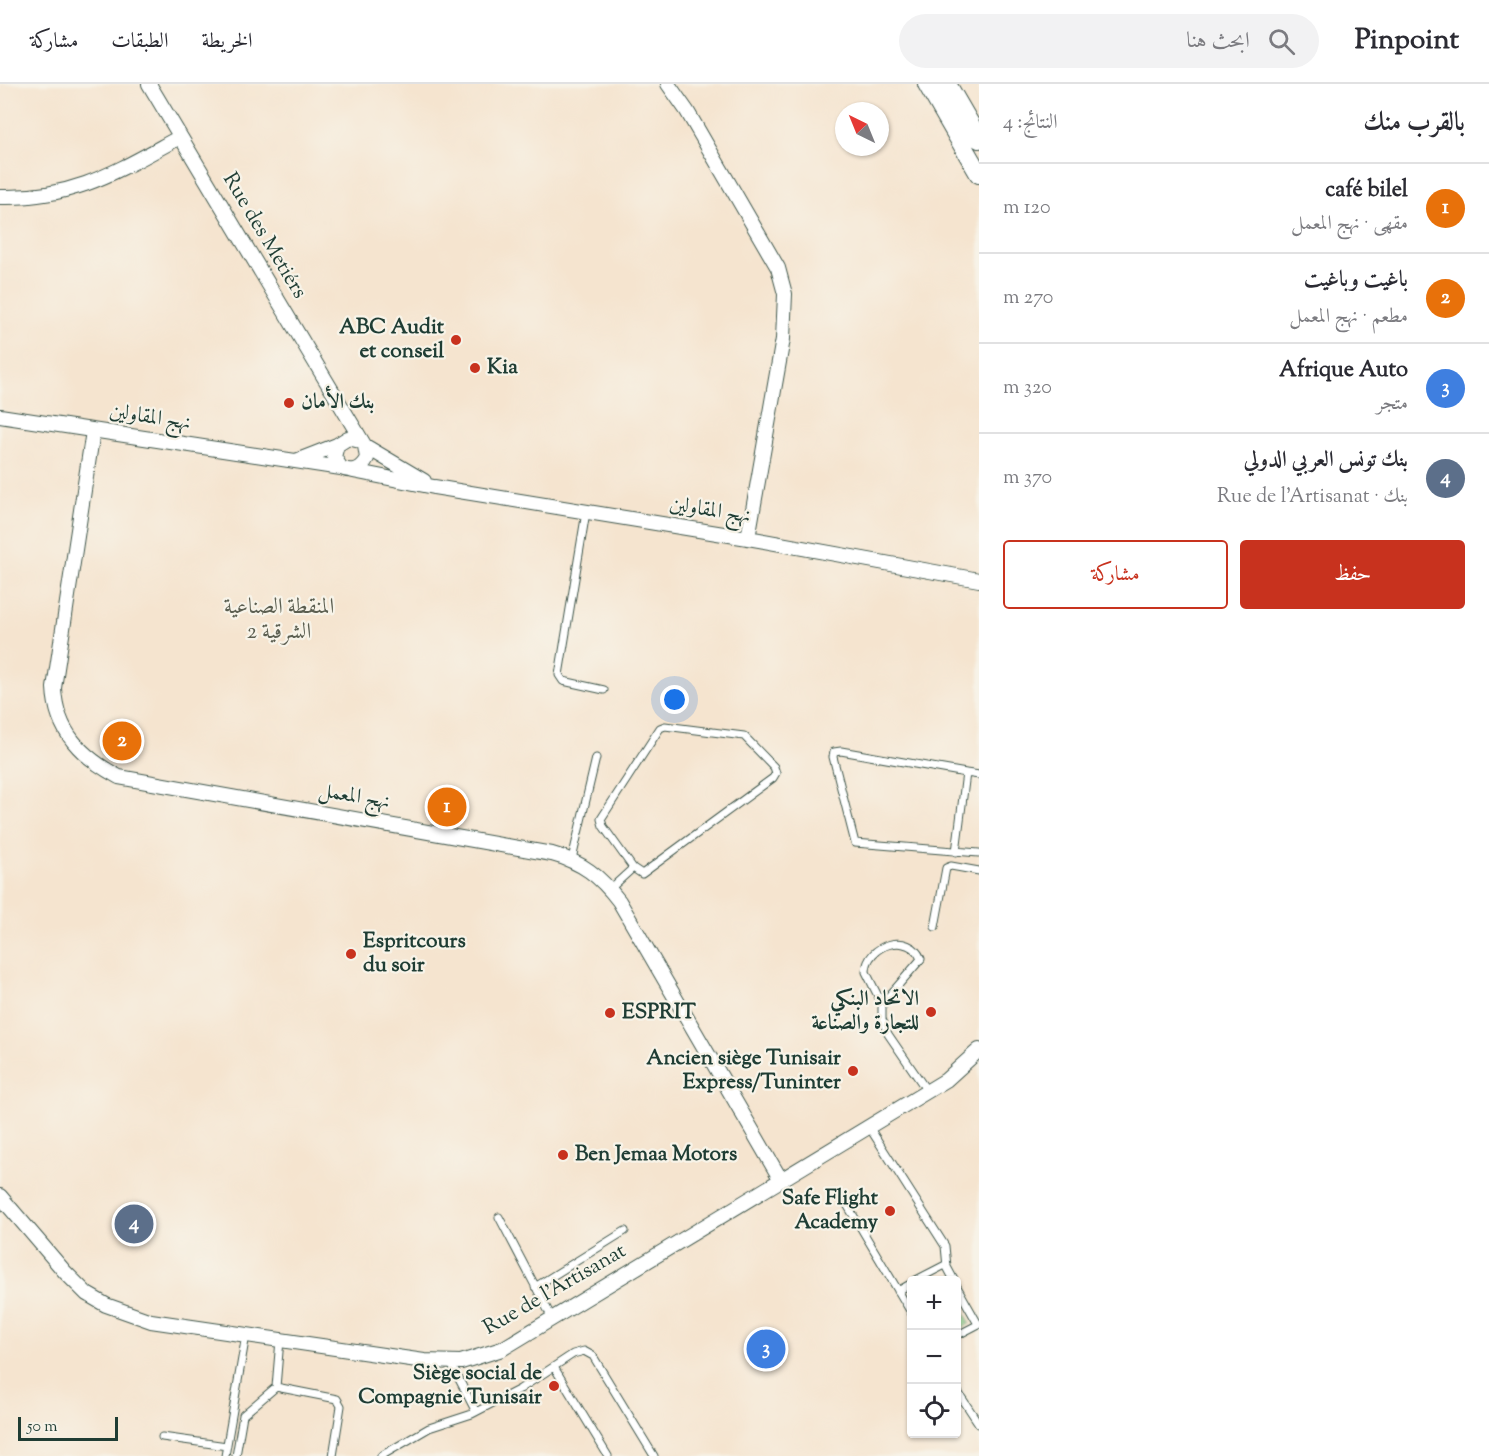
<!DOCTYPE html>
<html lang="ar">
<meta charset="utf-8">
<style>
:root{--surface:#fff;--page:#f2f2f3;--text:#2b2b33;--muted:#7c7c81;--line:#e1e1e2;--accent:#c8321e}
body{margin:0;font-family:"Sorts Mill Goudy",Amiri,serif;background:var(--page);color:var(--text);direction:rtl}
.controls{position:absolute;right:18px;bottom:18px;display:grid;overflow:hidden;border-radius:6px;box-shadow:0 2px 4px #0004}
.controls button{width:54px;height:54px;display:grid;place-items:center;padding:0;border:0;border-bottom:2px solid var(--line);background:var(--surface);color:var(--text);font:30px sans-serif}
.compass{position:absolute;left:835px;top:18px;width:54px;height:54px;border-radius:50%;background:var(--surface);box-shadow:0 2px 4px #0004;rotate:317deg}
.scale{position:absolute;left:18px;bottom:15px;width:100px;box-sizing:border-box;padding-left:6px;border:3px solid #1f3d34;border-top:0;font-size:16px;line-height:21px;white-space:nowrap;color:#1f3d34;-webkit-text-stroke:4px #f7f3e8;paint-order:stroke}
.you{position:absolute;left:675px;top:616px;width:21px;height:21px;margin:-15px;border:4px solid #fff;border-radius:50%;background:#1a73e8;box-shadow:0 0 0 9px #1a73e833}
.badge{display:grid;place-items:center;width:39px;height:39px;border-radius:50%;background:var(--accent);color:#fff;font-size:20px;font-weight:700}
.pin{position:absolute;translate:-50% -50%;border:3px solid #fff;box-shadow:0 2px 6px #0006}
.list{margin:0;padding:0;list-style:none}
h2{display:flex;justify-content:space-between;align-items:center;height:78px;margin:0;padding:0 24px;font-size:26px}
h2 small{font-size:20px;font-weight:400;color:var(--muted)}
.list li{display:grid;grid-template-columns:39px 1fr auto;gap:18px;align-items:center;box-sizing:border-box;height:90px;padding:0 24px;border-top:2px solid var(--line)}
.list b{display:block;font-size:22px;white-space:nowrap}
.list p{margin:0;font-size:20px;white-space:nowrap;color:var(--muted)}
.list em{font-size:20px;font-style:normal;color:var(--muted)}
.actions{display:flex;gap:12px;padding:18px 24px}
.actions a{flex:1;padding:14px 0;border:2px solid var(--accent);border-radius:6px;text-align:center;font-size:21px;color:var(--accent)}
.actions .main{background:var(--accent);color:#fff}
.icon{flex:none;width:33px;height:33px;fill:none;stroke:currentColor;stroke-width:2;stroke-linecap:round;stroke-linejoin:round}
.map{position:relative;flex:none;width:979px;height:1372px;overflow:hidden;direction:ltr}
header{display:flex;align-items:center;gap:36px;box-sizing:border-box;height:84px;padding:0 30px;background:var(--surface);border-bottom:2px solid var(--line)}
header strong{font-size:28px}
nav{display:flex;gap:33px;margin-inline-start:auto;font-size:21px}
.search{width:420px;height:54px;background:var(--page);display:flex;align-items:center;gap:15px;box-sizing:border-box;padding:0 21px;border-radius:33px;color:var(--muted);font-size:22px}
main{display:flex}
aside{flex:1;background:var(--surface)}
.map>svg:first-child{display:block}
.green{fill:#99de97;stroke:#5c8e66;stroke-width:1.5}
.lines{fill:none;stroke-linecap:round;stroke-linejoin:round}
.lane-casing{stroke:#3f564b;stroke-width:9}
.street-casing{stroke:#3f564b;stroke-width:16}
.secondary-casing{stroke:#3f564b;stroke-width:20}
.lane{stroke:#fff;stroke-width:7}
.street{stroke:#fff;stroke-width:14}
.secondary{stroke:#fff;stroke-width:18}
.poi-dot{fill:#c8321e;stroke:#f7f3e8;stroke-width:2}
.labels{text-anchor:middle;dominant-baseline:central;stroke-width:4.5;stroke-linejoin:round;paint-order:stroke}
.street-label{font-size:21px;fill:#1f3d34;stroke:#f7f3e8}
.poi-label{font-size:21px;font-weight:bold;fill:#1f3d34;stroke:#f7f3e8;text-anchor:end}
.neighbourhood-label{font-size:22px;fill:#5c5f51;stroke:#f7f3e8}
</style>
<header>
<strong>Pinpoint</strong>
<div class="search"><svg class="icon" aria-label="search" viewBox="0 0 24 24"><circle cx="10" cy="10" r="6"/><path d="M15 15l6 6"/></svg>ابحث هنا</div>
<nav><a>الخريطة</a><a>الطبقات</a><a>مشاركة</a></nav>
</header>
<main>
<aside>
<h2>بالقرب منك<small>النتائج: 4</small></h2>
<ul class="list">
<li><span class="badge" style="background:#e8710a">1</span><div><b>café bilel</b><p>مقهى · نهج المعمل</p></div><em>120 m</em></li>
<li><span class="badge" style="background:#e8710a">2</span><div><b>باغيت وباغيت</b><p>مطعم · نهج المعمل</p></div><em>270 m</em></li>
<li><span class="badge" style="background:#3f7fe0">3</span><div><b>Afrique Auto</b><p>متجر</p></div><em>320 m</em></li>
<li><span class="badge" style="background:#5c6f8a">4</span><div><b>بنك تونس العربي الدولي</b><p>بنك · Rue de l'Artisanat</p></div><em>370 m</em></li>
</ul>
<div class="actions"><a class="main">حفظ</a><a>مشاركة</a></div>
</aside>
<div class="map">
<svg width="979" height="1372" viewBox="0 0 979 1372">
<rect width="100%" height="100%" fill="#f7f3e8"/>
<filter id="ink" filterUnits="userSpaceOnUse"><feTurbulence type="fractalNoise" baseFrequency=".0167" numOctaves="2"/><feDisplacementMap in="SourceGraphic" scale="12" xChannelSelector="R" yChannelSelector="G"/><feConvolveMatrix kernelMatrix="1 2 1 2 8 2 1 2 1" color-interpolation-filters="sRGB"/></filter>
<filter id="wash" filterUnits="userSpaceOnUse"><feTurbulence type="fractalNoise" baseFrequency=".008" numOctaves="4" result="noise"/><feDisplacementMap in="SourceGraphic" scale="24" xChannelSelector="R" yChannelSelector="G"/><feGaussianBlur stdDeviation="1.35" result="paint"/><feColorMatrix in="noise" values="0 0 0 0 0 0 0 0 0 0 0 0 0 0 0 0 0 1.4 0 .05"/><feComposite in="paint" operator="in"/></filter>
<g filter="url(#wash)">
<rect width="100%" height="100%" fill="#f5e4cf"/>
<path class="green" d="M956,1215L970,1239L957,1247H956Z"/>
</g>
<g filter="url(#ink)">
<g class="lines">
<g class="lane-casing">
<path id="lane" d="M586,428L559,591L563,597L604,606
M966,689L841,667L834,668L833,673L855,759L979,769
M956,768L966,689L979,691
M572,775L596,674
M610,805L633,784L603,742L601,735L660,644L665,642L744,652L774,683L776,689L773,694L642,790L633,784
M935,843L946,784L951,782L979,787
M882,920L921,875C910,847 866,860 866,888L882,920V935L888,950L927,1007
M869,1043L945,1162L947,1183L954,1196
M846,1119L912,1230
M499,1133L552,1234
M916,1196L947,1180
M956,1201L978,1240
M535,1203L625,1147
M898,1207L912,1199
M956,1252L979,1240
M450,1278L476,1328
M554,1283L608,1372
M276,1303L337,1315L341,1322L333,1372
M956,1305L979,1340
M162,1353L227,1362
M225,1372L246,1251
M236,1372L243,1331L276,1303L280,1256
M381,1372L429,1344L472,1330L520,1305L573,1270L584,1267L593,1272L654,1372"/>
</g>
<g class="street-casing">
<path id="street" d="M149,0L365,362L367,374C361,386 352,389 341,384L334,373L337,361L348,354L360,357
M668,0L687,27L778,184L785,210L783,255L748,454
M0,113C75,115 117,87 180,53
M0,332L341,384
M93,347L54,604C56,648 82,673 119,693L552,770C582,778 600,792 619,817L781,1096
M365,362L424,397
M296,377L337,361
M353,387L434,403L748,454L979,496
M0,1112L65,1188L87,1210L106,1221L151,1237L424,1277L461,1278L502,1265L946,996L979,966"/>
</g>
<g class="secondary-casing">
<path id="secondary" d="M927,0L979,90
M947,0L979,55"/>
</g>
<use href="#lane" class="lane"/>
<use href="#street" class="street"/>
<use href="#secondary" class="secondary"/>
</g>
</g>
<g class="poi-dot">
<circle cx="456" cy="256" r="6"/>
<circle cx="475" cy="284" r="6"/>
<circle cx="289" cy="319" r="6"/>
<circle cx="351" cy="870" r="6"/>
<circle cx="931" cy="928" r="6"/>
<circle cx="610" cy="929" r="6"/>
<circle cx="853" cy="987" r="6"/>
<circle cx="563" cy="1071" r="6"/>
<circle cx="890" cy="1127" r="6"/>
<circle cx="554" cy="1302" r="6"/>
</g>
<g class="labels">
<g class="street-label">
<text transform="translate(264 152) rotate(59)">Rue des Metiérs</text>
<text transform="translate(150 334) rotate(9)">نهج المقاولين</text>
<text transform="translate(710 427) rotate(9)">نهج المقاولين</text>
<text transform="translate(354 713) rotate(10)">نهج المعمل</text>
<text transform="translate(555 1206) rotate(-30)">Rue de l'Artisanat</text>
</g>
<g class="poi-label">
<text x="444" y="244">ABC Audit<tspan x="444" dy="24">et conseil</tspan></text>
<text x="487" y="284" text-anchor="start">Kia</text>
<text x="301" y="319" text-anchor="start">بنك الأمان</text>
<text x="363" y="858" text-anchor="start">Espritcours<tspan x="363" dy="24">du soir</tspan></text>
<text x="919" y="916">الاتحاد البنكي<tspan x="919" dy="24">للتجارة والصناعة</tspan></text>
<text x="622" y="929" text-anchor="start">ESPRIT</text>
<text x="841" y="975">Ancien siège Tunisair<tspan x="841" dy="24">Express/Tuninter</tspan></text>
<text x="575" y="1071" text-anchor="start">Ben Jemaa Motors</text>
<text x="878" y="1115">Safe Flight<tspan x="878" dy="24">Academy</tspan></text>
<text x="542" y="1290">Siège social de<tspan x="542" dy="24">Compagnie Tunisair</tspan></text>
</g>
<g class="neighbourhood-label">
<text x="279" y="524">المنقطة الصناعية<tspan x="279" dy="25">الشرقية 2</tspan></text>
</g>
</g>
</svg>
<div class="controls">
<button>+</button>
<button>−</button>
<button><svg class="icon" aria-label="locate" viewBox="0 0 24 24"><circle cx="12" cy="12" r="6"/><path d="M12 2v4M12 18v4M2 12h4M18 12h4"/></svg></button>
</div>
<svg class="compass" viewBox="-18 -18 36 36"><path d="M0-13l5 13h-10z" fill="#e53935"/><path d="M0 13l5-13h-10z" fill="#7c7c81"/></svg>
<div class="scale">50 m</div>
<div class="you"></div>
<div class="pin badge" style="left:447px;top:723px;background:#e8710a">1</div>
<div class="pin badge" style="left:122px;top:657px;background:#e8710a">2</div>
<div class="pin badge" style="left:766px;top:1265px;background:#3f7fe0">3</div>
<div class="pin badge" style="left:134px;top:1140px;background:#5c6f8a">4</div>
</div>
</main>
